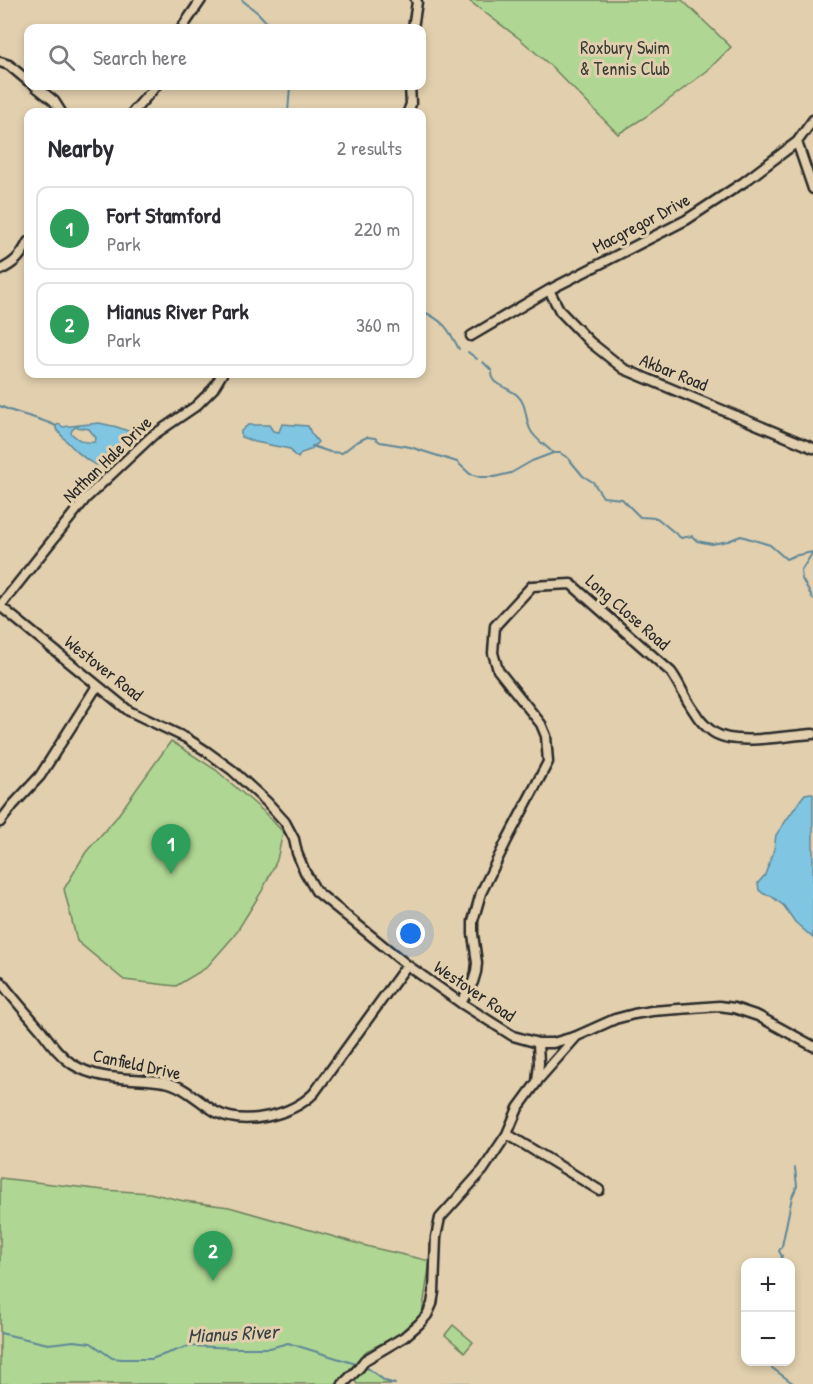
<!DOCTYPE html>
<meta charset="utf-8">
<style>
:root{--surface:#fff;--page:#f7f7f7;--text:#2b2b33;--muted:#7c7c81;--line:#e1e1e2;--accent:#0b8043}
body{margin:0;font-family:"Patrick Hand",sans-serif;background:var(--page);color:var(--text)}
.controls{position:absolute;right:18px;bottom:18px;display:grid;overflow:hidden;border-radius:12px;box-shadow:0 3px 9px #0003}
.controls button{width:54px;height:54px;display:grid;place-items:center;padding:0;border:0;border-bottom:2px solid var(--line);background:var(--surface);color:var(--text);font:30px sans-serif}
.you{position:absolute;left:411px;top:934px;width:21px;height:21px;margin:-15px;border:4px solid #fff;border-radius:50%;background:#1a73e8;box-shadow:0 0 0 9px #1a73e833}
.badge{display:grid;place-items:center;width:39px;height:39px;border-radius:50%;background:var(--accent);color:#fff;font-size:20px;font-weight:700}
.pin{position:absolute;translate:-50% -50px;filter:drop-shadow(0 2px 3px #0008)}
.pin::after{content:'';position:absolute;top:32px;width:21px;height:18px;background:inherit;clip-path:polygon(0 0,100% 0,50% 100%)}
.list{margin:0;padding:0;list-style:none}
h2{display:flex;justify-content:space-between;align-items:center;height:78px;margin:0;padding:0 24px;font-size:26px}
h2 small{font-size:20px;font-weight:400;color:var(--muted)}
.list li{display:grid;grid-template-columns:39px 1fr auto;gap:18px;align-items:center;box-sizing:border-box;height:84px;margin:0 12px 12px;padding:0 12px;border:2px solid var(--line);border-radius:12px}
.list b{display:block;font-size:22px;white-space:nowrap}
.list p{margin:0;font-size:20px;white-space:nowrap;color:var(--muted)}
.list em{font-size:20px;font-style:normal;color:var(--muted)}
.icon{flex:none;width:33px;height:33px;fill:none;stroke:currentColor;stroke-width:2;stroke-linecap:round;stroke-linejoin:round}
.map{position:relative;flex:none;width:813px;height:1384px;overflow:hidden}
.search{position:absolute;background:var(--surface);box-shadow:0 3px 9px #0003;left:24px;top:24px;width:402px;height:66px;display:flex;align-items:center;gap:15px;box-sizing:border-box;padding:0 21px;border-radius:12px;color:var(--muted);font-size:22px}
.panel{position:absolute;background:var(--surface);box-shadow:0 3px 9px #0003;left:24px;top:108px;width:402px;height:270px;border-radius:12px}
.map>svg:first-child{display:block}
.green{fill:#afd692;stroke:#6d805e;stroke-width:1.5}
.water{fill:#80c5e1;stroke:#5e8798;stroke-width:1.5;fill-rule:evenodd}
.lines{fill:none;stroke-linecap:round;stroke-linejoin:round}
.stream{stroke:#5e8798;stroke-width:2}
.minor-casing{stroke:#2b2b2b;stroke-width:13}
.minor{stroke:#e1cfad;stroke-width:8}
.labels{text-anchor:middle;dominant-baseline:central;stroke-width:6;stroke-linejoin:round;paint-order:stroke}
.park-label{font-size:18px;fill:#383c35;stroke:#e1cfad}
.street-label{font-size:18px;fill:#2b2b2b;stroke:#e1cfad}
.water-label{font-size:20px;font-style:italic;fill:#384246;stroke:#e1cfad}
</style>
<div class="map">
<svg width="813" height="1384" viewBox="0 0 813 1384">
<rect width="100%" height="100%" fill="#e1cfad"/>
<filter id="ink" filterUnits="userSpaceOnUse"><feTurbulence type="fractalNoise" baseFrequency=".0167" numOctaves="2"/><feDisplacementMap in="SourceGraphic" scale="12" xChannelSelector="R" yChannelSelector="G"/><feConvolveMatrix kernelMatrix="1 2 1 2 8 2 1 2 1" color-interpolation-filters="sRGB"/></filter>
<g filter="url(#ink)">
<path class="green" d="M468,0H682L731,47L707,71L647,116L618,134L552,67L520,39Z
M171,741L216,770L263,811L283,832L277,860L262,891L234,936L206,968L176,986L124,980L77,941L64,889L86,852L116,818Z
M0,1178L104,1190L150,1193L184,1201L229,1207L370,1247L430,1261L422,1314L412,1328L366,1351L356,1364L369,1369L385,1381L395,1384H357L350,1373L337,1384H0Z
M453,1325L473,1342L465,1352L445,1335Z"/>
<path class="water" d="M99,423L117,427L131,432V437L102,466C88,466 65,440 56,429V426L59,424L62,427ZM76,427L89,429L96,438L95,442C84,443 79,441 71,433L72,430Z
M282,424L308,426L311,433L318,442L310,450L301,453L298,458L294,455L290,449L255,442L241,437V431L248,425H269L273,431L279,432Z
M811,793L813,795V938L795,922L784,906L771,896L764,894L759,890L758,883L765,875L774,849L776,835L801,799L805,794Z"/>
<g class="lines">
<path class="stream" d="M242,0L258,13L272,28
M288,112L290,86
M422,311C444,321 448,328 459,349
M468,352L477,359
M483,362L492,371C491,386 507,386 517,395C527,404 525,418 530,429C534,439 546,445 553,453
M0,406C18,415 38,417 56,426
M312,446L330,452L342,453L355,443L367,437L375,438L380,442L410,447L457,462L470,474L480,477H494L511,473L532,461L553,453H560L568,458L583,476L593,482L603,497L622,499L640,517L657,518L681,538L692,536L697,541L712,544L728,541L741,536L770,545L786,559L793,556L813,552
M813,552L801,571L802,579L813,599
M780,1262L782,1256L779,1251L782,1246L792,1197L797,1186L795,1168
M0,1333L48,1344L74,1341L91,1343L112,1358L122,1359H151L189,1346L238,1348H270L288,1343L356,1364L369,1369L385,1381L395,1384
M764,1362L794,1384
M441,1384L465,1383L469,1384"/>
<g class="minor-casing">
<path id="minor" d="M182,28L201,0
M413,28L417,2L416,0
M0,62L9,65L28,81
M35,86L54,101L61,112
M133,112L156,86
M408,112L411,104L410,86
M797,142L813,189
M0,270C15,263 21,256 28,242
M549,290L560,311L590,342L624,369L813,448
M471,336L549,290L686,220L744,182L797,142L813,120
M0,606L129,711L186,738L206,751L232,770L267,802L285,822L294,839L297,853L305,872L316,891L407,965L461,1003L513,1036L538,1043H553L577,1036L615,1019L634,1014L652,1011L719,1006L734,1008L758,1016L813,1046
M0,606L86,498L152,436L196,406L213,389L222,374
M0,822L13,805L40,776L97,686
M0,981C13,998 27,1014 41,1030C50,1042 59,1055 72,1064C100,1082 134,1077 165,1082C185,1086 199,1102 216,1112C245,1127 292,1115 314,1093L407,965
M461,1003L473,982L476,972L477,963L473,934V921L481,893L507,840L548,762L546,736L541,724L498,670L493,653L495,626L532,586L571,584L671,672C680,684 685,699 694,711C698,718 706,727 713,732C735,747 787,735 813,734
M537,1081L576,1037
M507,1134L599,1190
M343,1384L359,1368L365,1360L404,1337L419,1324L427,1315L432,1304L434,1292L436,1237L440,1218L483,1170L507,1134L518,1108L537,1082L539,1063L538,1043"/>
</g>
<use href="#minor" class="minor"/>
</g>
</g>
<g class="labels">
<g class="park-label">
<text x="625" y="47">Roxbury Swim<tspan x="625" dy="21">&amp; Tennis Club</tspan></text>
</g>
<g class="street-label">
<text transform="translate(641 223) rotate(-28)">Macgregor Drive</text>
<text transform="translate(674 372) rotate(22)">Akbar Road</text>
<text transform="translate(107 459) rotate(-44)">Nathan Hale Drive</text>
<text transform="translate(628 612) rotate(41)">Long Close Road</text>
<text transform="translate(104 668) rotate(38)">Westover Road</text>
<text transform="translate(475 991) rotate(34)">Westover Road</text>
<text transform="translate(137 1064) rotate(12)">Canfield Drive</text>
</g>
<g class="water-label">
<text transform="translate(233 1333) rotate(-3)">Mianus River</text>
</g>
</g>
</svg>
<div class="controls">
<button>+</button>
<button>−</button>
</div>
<div class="you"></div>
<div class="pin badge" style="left:171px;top:874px;background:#2e9e5b">1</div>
<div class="pin badge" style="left:213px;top:1281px;background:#2e9e5b">2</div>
<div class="search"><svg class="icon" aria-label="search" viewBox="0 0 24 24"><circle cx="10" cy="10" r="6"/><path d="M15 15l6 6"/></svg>Search here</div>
<section class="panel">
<h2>Nearby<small>2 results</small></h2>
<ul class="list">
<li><span class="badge" style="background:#2e9e5b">1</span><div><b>Fort Stamford</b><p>Park</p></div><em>220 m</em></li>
<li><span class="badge" style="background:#2e9e5b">2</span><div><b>Mianus River Park</b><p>Park</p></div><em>360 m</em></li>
</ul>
</section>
</div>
